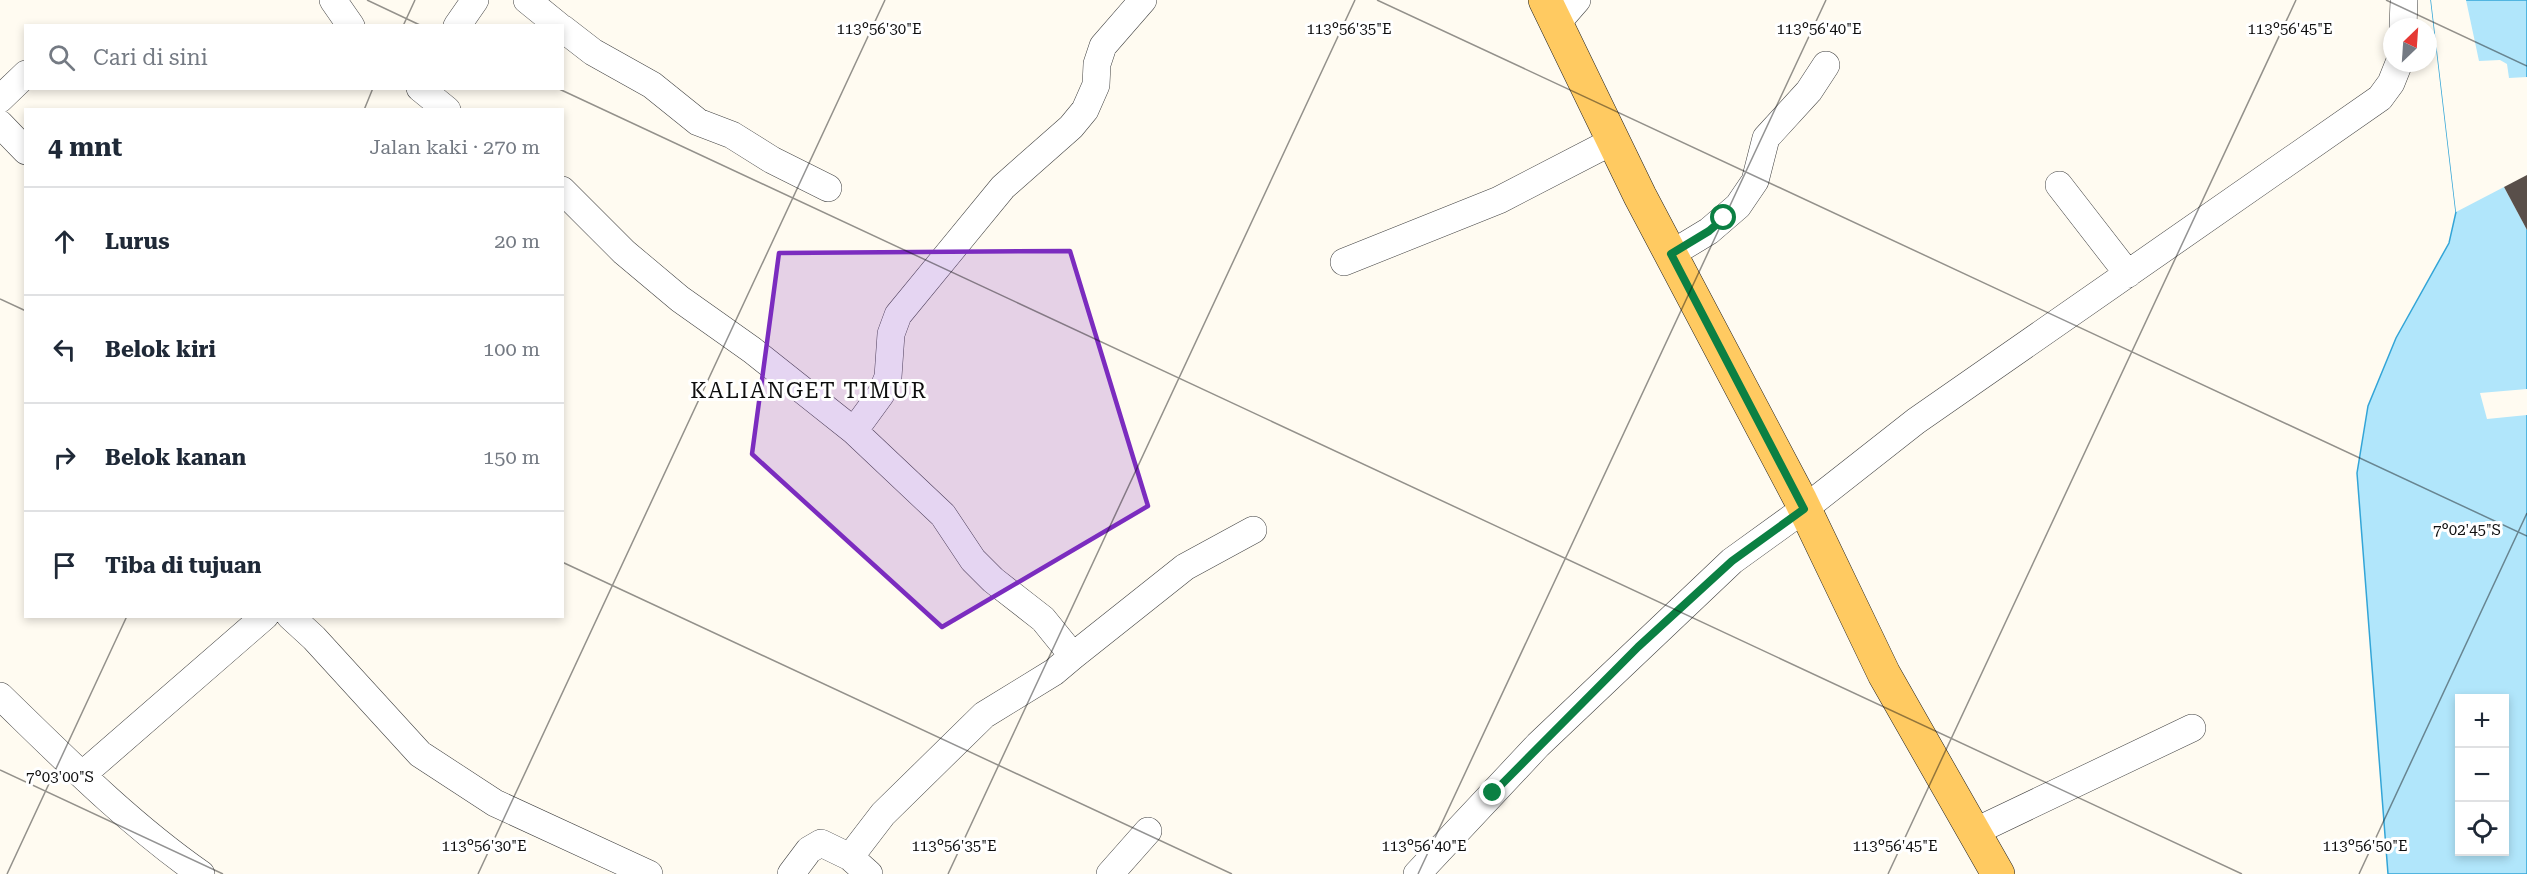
<!DOCTYPE html>
<html lang="id">
<meta charset="utf-8">
<style>
:root{--surface:#fff;--page:#f2f2f3;--text:#1f2937;--muted:#747a83;--line:#e0e1e3}
body{margin:0;font-family:"Roboto Serif",serif;background:var(--page);color:var(--text)}
.controls{position:absolute;right:18px;bottom:18px;display:grid;overflow:hidden;border-radius:0px;box-shadow:0 3px 9px #0003}
.controls button{width:54px;height:54px;display:grid;place-items:center;padding:0;border:0;border-bottom:2px solid var(--line);background:var(--surface);color:var(--text);font:30px sans-serif}
.compass{position:absolute;left:2383px;top:18px;width:54px;height:54px;border-radius:50%;background:var(--surface);box-shadow:0 3px 9px #0003;rotate:25deg}
.stop{position:absolute;width:18px;height:18px;margin:-14px;border:4px solid #0b8043;border-radius:50%;background:#fff}
.stop.end{background:#0b8043;border-color:#fff;box-shadow:0 2px 6px #0008}
.list{margin:0;padding:0;list-style:none}
h2{display:flex;justify-content:space-between;align-items:center;height:78px;margin:0;padding:0 24px;font-size:26px}
h2 small{font-size:20px;font-weight:400;color:var(--muted)}
.list li{display:grid;grid-template-columns:39px 1fr auto;gap:18px;align-items:center;box-sizing:border-box;height:108px;padding:0 24px;border-top:2px solid var(--line)}
.list b{display:block;font-size:22px;white-space:nowrap}
.list em{font-size:20px;font-style:normal;color:var(--muted)}
.icon{flex:none;width:33px;height:33px;fill:none;stroke:currentColor;stroke-width:2;stroke-linecap:round;stroke-linejoin:round}
.map{position:relative;flex:none;width:2527px;height:874px;overflow:hidden}
.search{position:absolute;background:var(--surface);box-shadow:0 3px 9px #0003;left:24px;top:24px;width:540px;height:66px;display:flex;align-items:center;gap:15px;box-sizing:border-box;padding:0 21px;border-radius:0px;color:var(--muted);font-size:22px}
.panel{position:absolute;background:var(--surface);box-shadow:0 3px 9px #0003;left:24px;top:108px;width:540px;height:510px;border-radius:0px}
.map>svg:first-child{display:block}
.water{fill:#b1e6fb;stroke:#33a5d7;stroke-width:1.5;fill-rule:evenodd}
.pier{fill:#fffbf1}
.building{fill:#594f4a}
.lines{fill:none;stroke-linecap:round;stroke-linejoin:round}
.minor-casing{stroke:#424242;stroke-width:28}
.major-casing{stroke:#202020;stroke-width:34}
.minor{stroke:#fff;stroke-width:27}
.major{stroke:#ffca61;stroke-width:33}
.route{stroke:#0b8043;stroke-width:8}
.marked{fill:#7b2cbf;fill-opacity:0.2;stroke:#7b2cbf;stroke-width:4.5;stroke-linejoin:round}
.ticks{fill:none;stroke:#0f0f0f;stroke-width:1.5;stroke-opacity:0.45}
.labels{text-anchor:middle;dominant-baseline:central;stroke-width:6;stroke-linejoin:round;paint-order:stroke}
.quarter-label{font-size:22px;letter-spacing:1.5px;fill:#0f0f0f;stroke:#fff}
.ticks-label{font-size:15px;text-anchor:middle;fill:#0f0f0f;stroke:#fff;stroke-width:6;stroke-linejoin:round;paint-order:stroke}
</style>
<div class="map">
<svg width="2527" height="874" viewBox="0 0 2527 874">
<rect width="100%" height="100%" fill="#fffbf1"/>
<path class="water" d="M2431,0H2527V874H2388L2357,473L2368,406L2396,338L2449,243L2456,212ZM2460,698H2504V852H2460Z"/>
<path class="pier" d="M2431,0H2466L2479,61L2500,60L2507,64L2509,78L2527,77V230L2504,187L2456,212Z
M2527,389V415L2487,419L2480,393Z"/>
<path class="building" d="M2527,175V230L2504,187Z"/>
<g class="lines">
<g class="minor-casing">
<path id="minor" d="M333,0L351,26
M527,0L559,26
M1557,23L1577,0
M457,26L475,0
M2403,27L2404,0
M562,28L593,52L652,85L698,122L732,135L772,160L828,188
M420,88L447,110
M0,99L26,74
M0,124L26,151
M2059,185L2128,274
M562,190L624,252L680,299L752,350L854,431L943,515L973,560L993,580L1043,619L1073,656L1054,672L984,715L883,814L850,857L869,874
M1671,254L1709,231L1738,206L1755,181L1766,138L1809,91L1826,65
M1344,262L1499,200L1613,141
M854,431L881,394L888,377L891,334L898,315L1003,187L1071,127L1085,110L1096,85L1097,64L1103,46L1143,0
M290,616L314,638L420,754L495,803L649,874
M1073,656L1185,567L1253,530
M0,696C64,758 128,823 201,874
M82,775L265,616
M1974,832L2192,728
M791,874L809,850L821,843L850,857
M1110,874L1148,831
M1417,874L1538,745L1732,561L1804,509L1916,421L2380,98L2391,83L2399,63"/>
</g>
<g class="major-casing">
<path id="major" d="M1545,0L1640,196L1800,499L1884,674L1998,874"/>
</g>
<use href="#minor" class="minor"/>
<use href="#major" class="major"/>
</g>
<g class="lines">
<path class="route" d="M1493,793L1638,647L1732,561L1804,509L1671,254L1709,231L1724,218"/>
</g>
<path class="marked" d="M1070,251L1148,506L942,627L752,454L779,253Z"/>
<path class="ticks" d="M367,0L422,26M1377,0L2527,536M2386,0L2527,66M403,26L415,0M557,88L2242,874M364,110L373,88M0,299L26,311M562,562L1232,874M0,770L223,874M7,874L127,616M478,874L885,0M948,874L1355,0M1418,874L1826,0M1888,874L2296,0M2359,874L2527,513"/>
<g class="labels">
<g class="quarter-label">
<text x="809" y="390">KALIANGET TIMUR</text>
</g>
</g>
<g class="ticks-label">
<text x="879" y="34">113°56'30"E</text>
<text x="1349" y="34">113°56'35"E</text>
<text x="1819" y="34">113°56'40"E</text>
<text x="2290" y="34">113°56'45"E</text>
<text x="2467" y="535">7°02'45"S</text>
<text x="60" y="782">7°03'00"S</text>
<text x="484" y="851">113°56'30"E</text>
<text x="954" y="851">113°56'35"E</text>
<text x="1424" y="851">113°56'40"E</text>
<text x="1895" y="851">113°56'45"E</text>
<text x="2365" y="851">113°56'50"E</text>
</g>
</svg>
<div class="controls">
<button>+</button>
<button>−</button>
<button><svg class="icon" aria-label="locate" viewBox="0 0 24 24"><circle cx="12" cy="12" r="6"/><path d="M12 2v4M12 18v4M2 12h4M18 12h4"/></svg></button>
</div>
<svg class="compass" viewBox="-18 -18 36 36"><path d="M0-13l5 13h-10z" fill="#e53935"/><path d="M0 13l5-13h-10z" fill="#747a83"/></svg>
<div class="stop" style="left:1724px;top:218px"></div>
<div class="stop end" style="left:1493px;top:793px"></div>
<div class="search"><svg class="icon" aria-label="search" viewBox="0 0 24 24"><circle cx="10" cy="10" r="6"/><path d="M15 15l6 6"/></svg>Cari di sini</div>
<section class="panel">
<h2>4 mnt<small>Jalan kaki · 270 m</small></h2>
<ul class="list">
<li><svg class="icon" aria-label="ahead" viewBox="0 0 24 24"><path d="M12 20V5M6 11l6-6 6 6"/></svg><div><b>Lurus</b></div><em>20 m</em></li>
<li><svg class="icon" aria-label="left" viewBox="0 0 24 24"><path d="M17 20v-9H6M10 6l-5 5 5 5"/></svg><div><b>Belok kiri</b></div><em>100 m</em></li>
<li><svg class="icon" aria-label="right" viewBox="0 0 24 24"><path d="M7 20v-9h11M14 6l5 5-5 5"/></svg><div><b>Belok kanan</b></div><em>150 m</em></li>
<li><svg class="icon" aria-label="arrive" viewBox="0 0 24 24"><path d="M6 21V4h12l-3 4 3 4H6"/></svg><div><b>Tiba di tujuan</b></div></li>
</ul>
</section>
</div>
